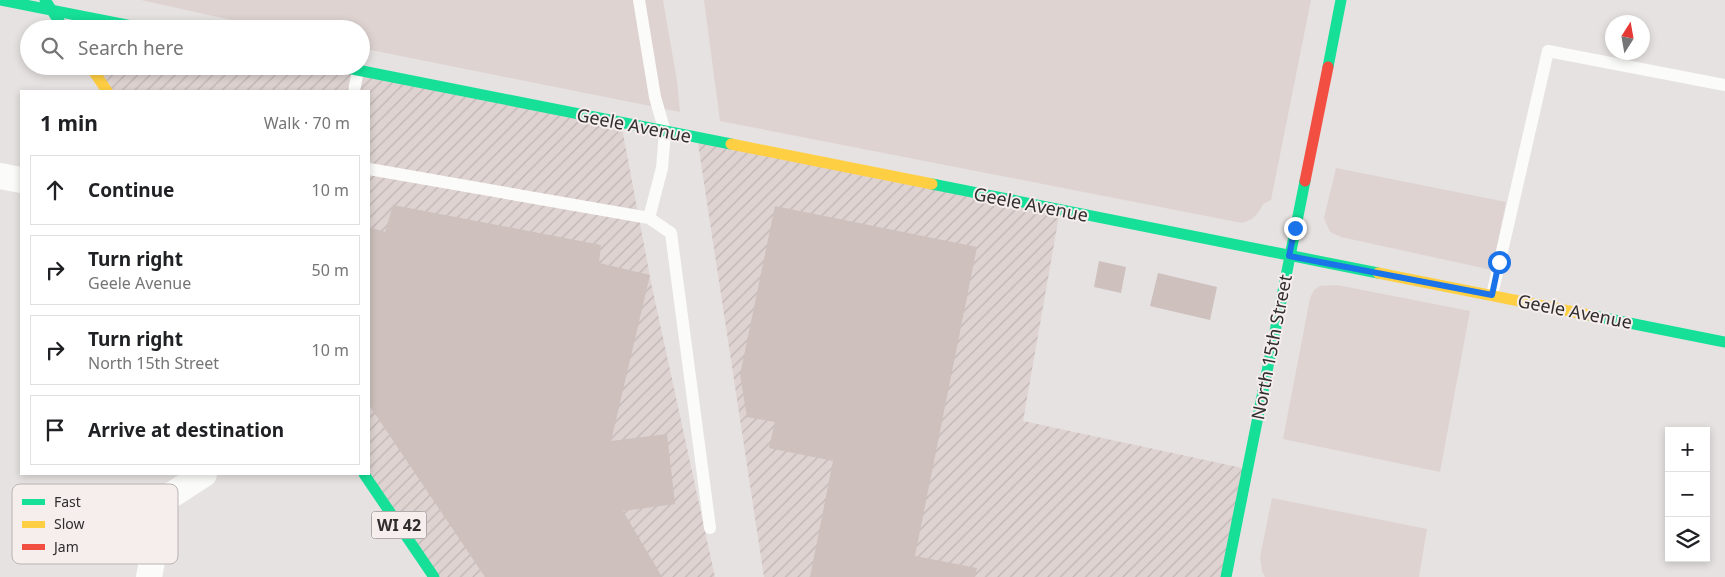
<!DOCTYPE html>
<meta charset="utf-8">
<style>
:root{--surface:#fff;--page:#f2f2f2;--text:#202124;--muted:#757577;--line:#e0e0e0}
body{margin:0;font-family:"Noto Sans",sans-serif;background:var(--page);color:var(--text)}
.controls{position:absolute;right:15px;bottom:15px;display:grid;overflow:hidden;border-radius:0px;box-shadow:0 2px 8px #0003}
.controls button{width:45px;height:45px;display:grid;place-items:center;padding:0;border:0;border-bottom:1px solid var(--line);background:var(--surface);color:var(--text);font:25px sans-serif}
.compass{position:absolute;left:1605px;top:15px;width:45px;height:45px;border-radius:50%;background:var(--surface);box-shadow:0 2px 8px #0003;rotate:11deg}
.stop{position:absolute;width:15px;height:15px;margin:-11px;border:4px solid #1a73e8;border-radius:50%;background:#fff}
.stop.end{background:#1a73e8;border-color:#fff;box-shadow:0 1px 5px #0008}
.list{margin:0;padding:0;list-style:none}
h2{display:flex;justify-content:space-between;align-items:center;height:65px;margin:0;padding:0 20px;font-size:21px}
h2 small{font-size:16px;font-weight:400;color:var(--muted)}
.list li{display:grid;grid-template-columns:32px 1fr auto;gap:15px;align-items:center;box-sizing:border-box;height:70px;margin:0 10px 10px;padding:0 10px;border:1px solid var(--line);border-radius:0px}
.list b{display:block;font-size:19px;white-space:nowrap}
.list p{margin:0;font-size:16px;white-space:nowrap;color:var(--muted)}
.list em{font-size:16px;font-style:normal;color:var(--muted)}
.icon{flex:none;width:28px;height:28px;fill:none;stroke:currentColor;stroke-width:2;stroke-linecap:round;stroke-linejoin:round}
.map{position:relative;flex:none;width:1725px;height:577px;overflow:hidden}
.search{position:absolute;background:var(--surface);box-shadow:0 2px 8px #0003;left:20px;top:20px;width:350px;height:55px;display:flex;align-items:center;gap:12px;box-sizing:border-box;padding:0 18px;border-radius:28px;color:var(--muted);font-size:19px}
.panel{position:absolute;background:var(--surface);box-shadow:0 2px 8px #0003;left:20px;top:90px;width:350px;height:385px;border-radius:0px}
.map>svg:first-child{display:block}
.built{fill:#ded3d1}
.industrial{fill:url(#industrial-furrows)}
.building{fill:#cdc0bd}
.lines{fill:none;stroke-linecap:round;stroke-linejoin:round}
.lane{stroke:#fbfbfa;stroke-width:12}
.street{stroke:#fbfbfa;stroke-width:26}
.fast{stroke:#16e098;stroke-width:11}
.slow{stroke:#ffcf43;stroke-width:11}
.jam{stroke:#f24e42;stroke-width:11}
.route{stroke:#1a73e8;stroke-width:6}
.labels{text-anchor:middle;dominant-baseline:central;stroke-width:4;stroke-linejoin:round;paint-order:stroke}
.shield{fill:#f5eeed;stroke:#6b6766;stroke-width:1}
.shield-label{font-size:16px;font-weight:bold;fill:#302d2c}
.street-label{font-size:18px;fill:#302d2c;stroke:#f5eeed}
.key{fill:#f5eeed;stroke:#bab4b3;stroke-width:1}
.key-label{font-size:14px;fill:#302d2c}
</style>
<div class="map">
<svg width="1725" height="577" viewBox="0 0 1725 577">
<defs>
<pattern id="industrial-furrows" width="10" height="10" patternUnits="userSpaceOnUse" patternTransform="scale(1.25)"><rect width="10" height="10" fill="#ded3d1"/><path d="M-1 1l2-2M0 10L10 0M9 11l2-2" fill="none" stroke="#bfb5b4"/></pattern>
</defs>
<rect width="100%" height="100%" fill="#e6e2e1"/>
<path class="built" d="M141,0H663L677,81L680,112L361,48V29H272Z
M704,0H1311L1271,200L1263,204L1258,213L1252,219L1242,223L720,121Z
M1336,168L1506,202L1492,270L1341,237L1330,232L1324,218Z
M1337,285L1470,311L1440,472L1283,439L1310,298L1314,290L1320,286Z
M1272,498L1427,529L1419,577H1265L1262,571L1260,557Z"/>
<path class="industrial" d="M90,66H337L621,123L652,287L715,577H434L369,474V91H107Z
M697,137L1060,210L1023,421L1247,469L1226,577H764Z"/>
<path class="building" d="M393,205L601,245L599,263L650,275L611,441L667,434L675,504L623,511L662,577H485L369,405V227L385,232Z
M775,206L977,247L915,556L977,568L975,577H810L833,461L769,448L775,422L747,417L740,375Z
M1099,261L1126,267L1121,293L1094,287Z
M1158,273L1217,287L1210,320L1150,306Z"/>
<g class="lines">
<path class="lane" d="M354,91L358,70
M369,169L649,218L662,168L665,132L655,97L639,0
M649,218L671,233L710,528
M1492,295L1548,51L1725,85"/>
<path class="street" d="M0,176L21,180
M149,577L164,500L204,474"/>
<path class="fast" d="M0,0L147,29
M45,0L64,29
M337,66L731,144
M1328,67L1341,0
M932,184L1378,273
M1589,315L1725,342
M364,474L434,577
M1226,577L1305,181"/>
<path class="slow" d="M90,66L107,91
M731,144L932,184
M1378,273L1589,315"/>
<path class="jam" d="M1305,181L1328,67"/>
</g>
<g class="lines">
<path class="route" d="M1295,228L1289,256L1492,295L1499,262"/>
</g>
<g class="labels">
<rect class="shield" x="371.5" y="511.5" width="55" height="27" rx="4"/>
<g class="shield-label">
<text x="399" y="525">WI 42</text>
</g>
<g class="street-label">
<text transform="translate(634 125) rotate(11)">Geele Avenue</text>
<text transform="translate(1031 204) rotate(11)">Geele Avenue</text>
<text transform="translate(1575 311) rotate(11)">Geele Avenue</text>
<text transform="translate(1271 347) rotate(-79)">North 15th Street</text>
</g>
</g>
<rect x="12" y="484" width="166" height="80" rx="8" class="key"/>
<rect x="22" y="499" width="23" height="6" fill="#16e098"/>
<rect x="22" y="521" width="23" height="7" fill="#ffcf43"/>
<rect x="22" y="544" width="23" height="6" fill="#f24e42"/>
<g class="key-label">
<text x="54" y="507">Fast</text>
<text x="54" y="529">Slow</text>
<text x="54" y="552">Jam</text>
</g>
</svg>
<div class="controls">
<button>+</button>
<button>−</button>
<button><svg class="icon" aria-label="layers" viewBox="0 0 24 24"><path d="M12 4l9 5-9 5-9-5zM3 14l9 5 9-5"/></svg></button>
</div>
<svg class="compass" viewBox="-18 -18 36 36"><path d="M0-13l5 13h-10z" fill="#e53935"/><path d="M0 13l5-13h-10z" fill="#757577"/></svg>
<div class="stop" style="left:1499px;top:262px"></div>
<div class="stop end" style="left:1295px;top:228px"></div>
<div class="search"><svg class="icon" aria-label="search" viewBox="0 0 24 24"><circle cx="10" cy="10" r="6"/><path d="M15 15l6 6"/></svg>Search here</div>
<section class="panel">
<h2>1 min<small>Walk · 70 m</small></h2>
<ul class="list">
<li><svg class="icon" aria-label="ahead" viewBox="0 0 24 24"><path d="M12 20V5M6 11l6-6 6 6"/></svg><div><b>Continue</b></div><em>10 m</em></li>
<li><svg class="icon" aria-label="right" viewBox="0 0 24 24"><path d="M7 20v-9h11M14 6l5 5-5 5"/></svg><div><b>Turn right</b><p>Geele Avenue</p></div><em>50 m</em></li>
<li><svg class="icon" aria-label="right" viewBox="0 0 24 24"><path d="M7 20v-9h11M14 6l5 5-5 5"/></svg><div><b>Turn right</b><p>North 15th Street</p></div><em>10 m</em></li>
<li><svg class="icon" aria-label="arrive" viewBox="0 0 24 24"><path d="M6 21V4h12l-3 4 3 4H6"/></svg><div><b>Arrive at destination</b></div></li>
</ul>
</section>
</div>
